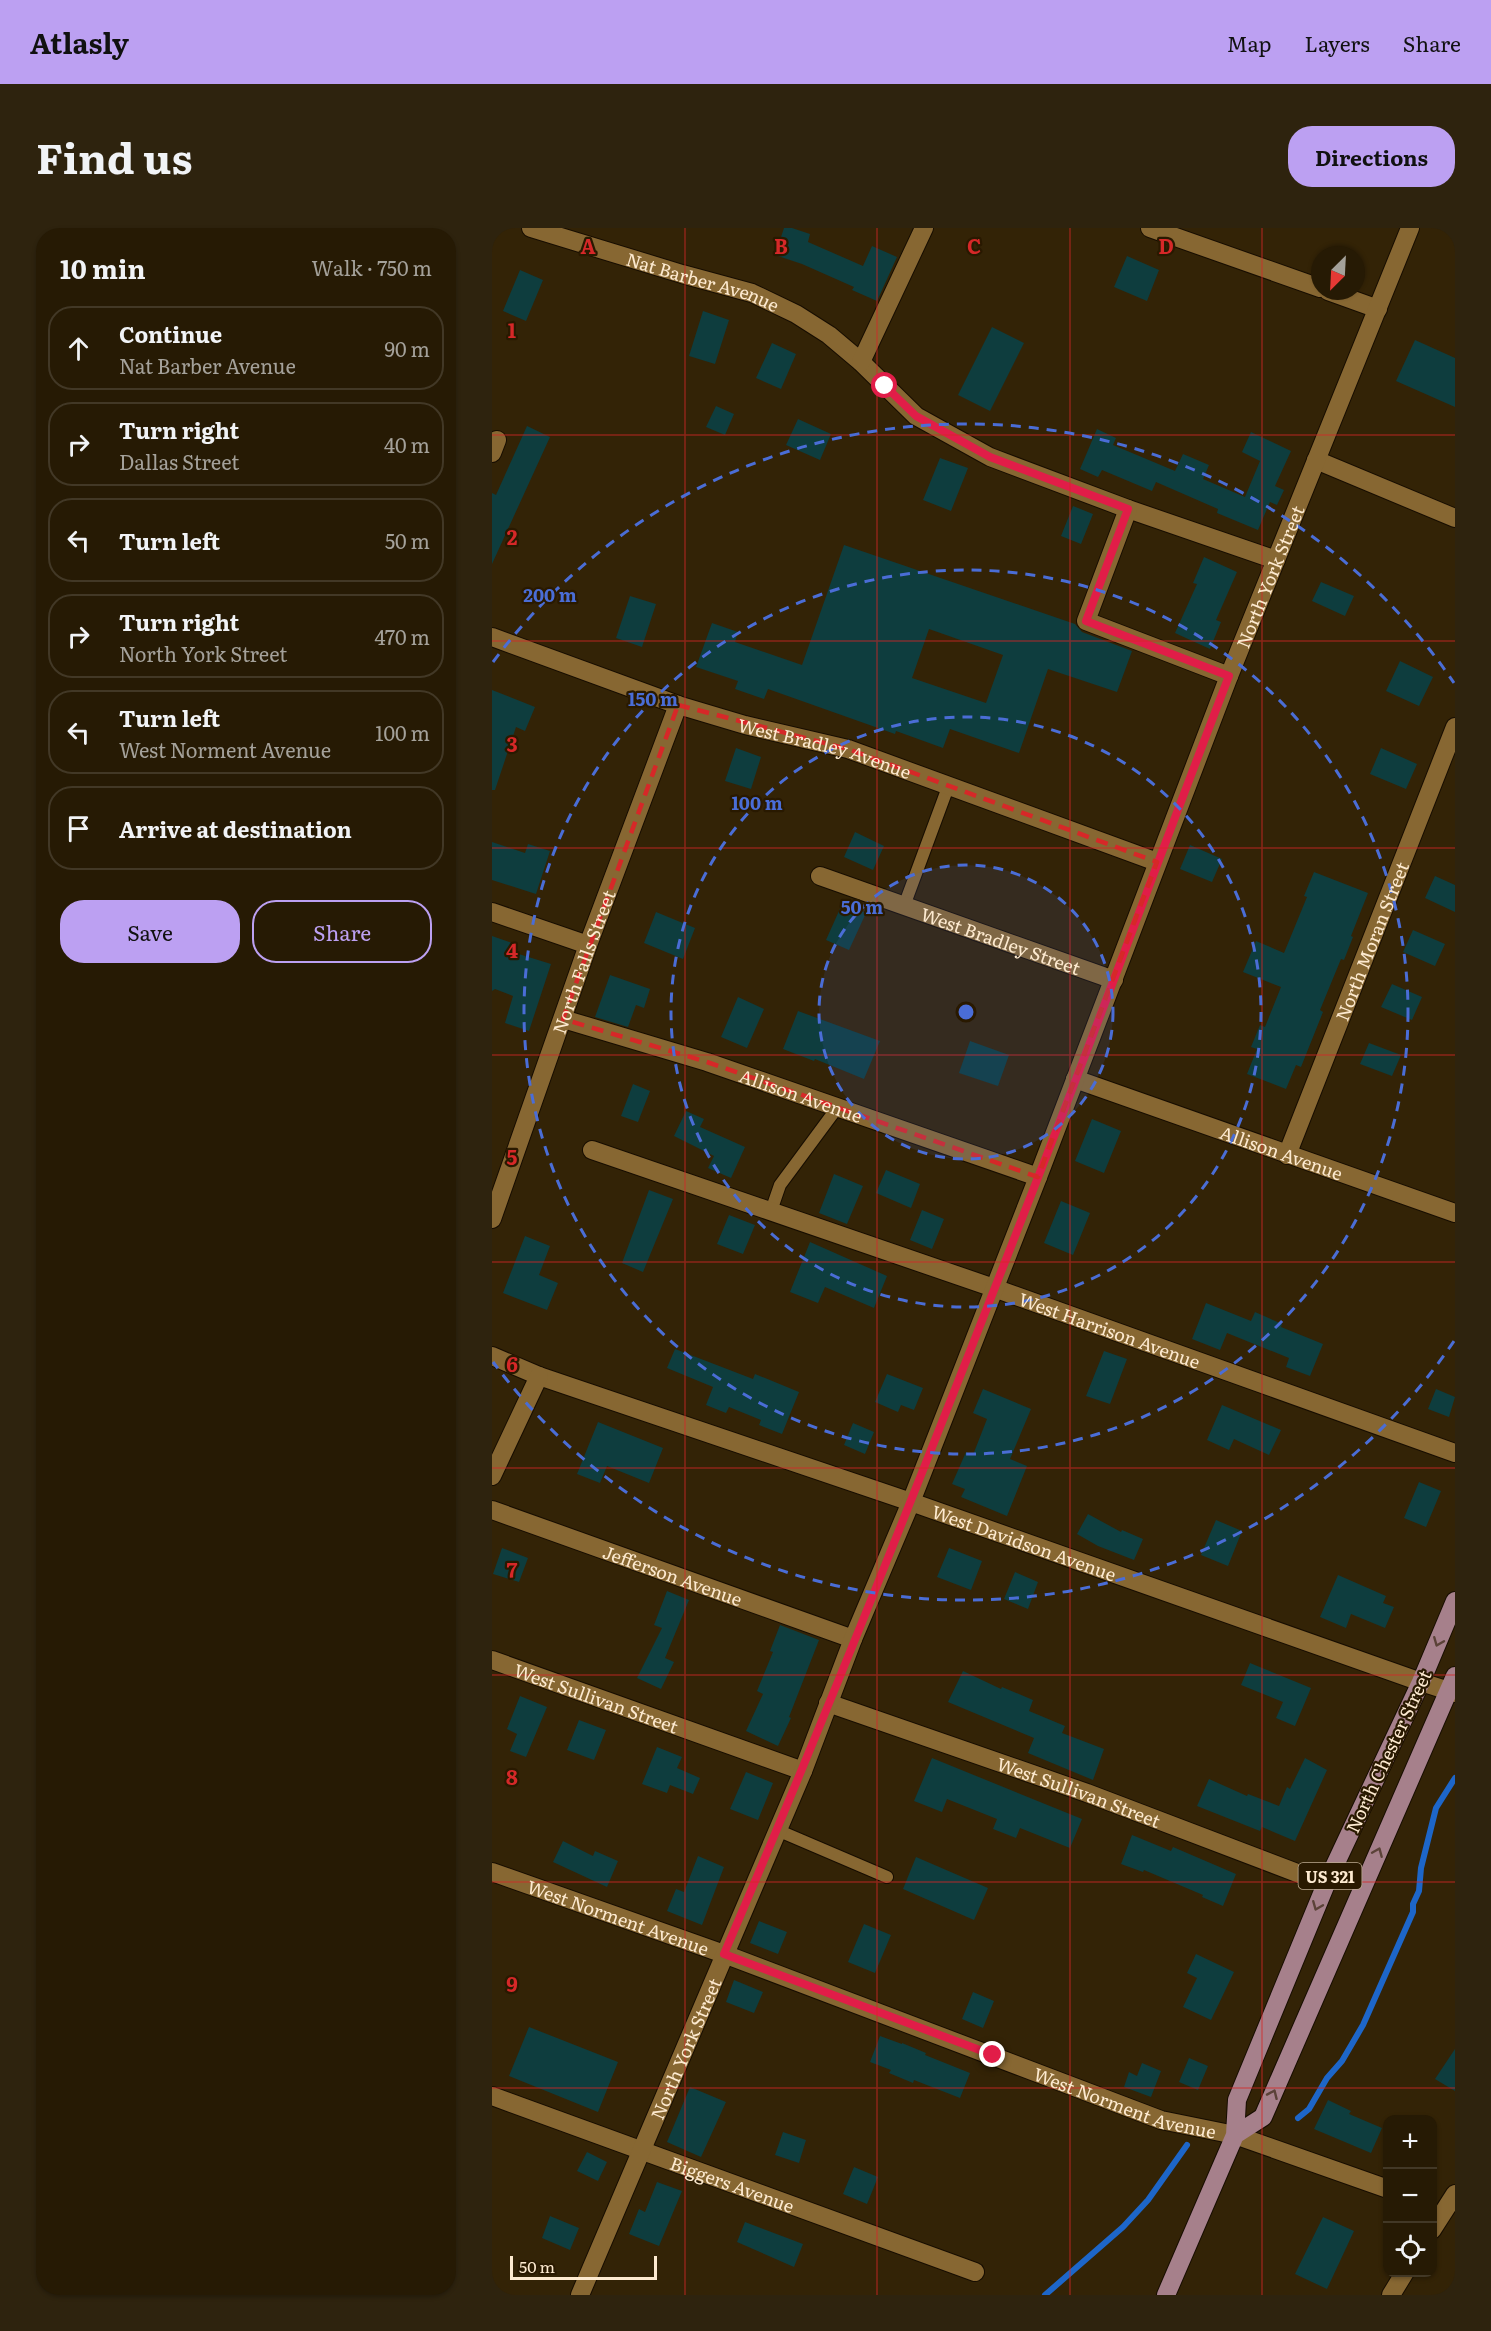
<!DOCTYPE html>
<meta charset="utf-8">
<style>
:root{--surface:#261a04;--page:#2e230e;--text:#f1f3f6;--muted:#a4a19a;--line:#423826;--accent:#bca0f2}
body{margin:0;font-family:Literata,serif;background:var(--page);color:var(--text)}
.controls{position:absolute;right:18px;bottom:18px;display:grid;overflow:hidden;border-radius:12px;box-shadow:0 2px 4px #0004}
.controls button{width:54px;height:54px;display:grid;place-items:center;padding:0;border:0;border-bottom:2px solid var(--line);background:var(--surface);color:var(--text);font:30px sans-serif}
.compass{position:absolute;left:819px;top:18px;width:54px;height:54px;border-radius:50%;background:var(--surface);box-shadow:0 2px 4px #0004;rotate:204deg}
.scale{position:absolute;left:18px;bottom:15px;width:147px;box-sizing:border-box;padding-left:6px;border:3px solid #fdead0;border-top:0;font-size:16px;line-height:21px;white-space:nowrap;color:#fdead0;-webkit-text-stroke:4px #291900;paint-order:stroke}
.stop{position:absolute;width:18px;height:18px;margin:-14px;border:4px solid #e11d48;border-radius:50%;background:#fff}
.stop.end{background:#e11d48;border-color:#fff;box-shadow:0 2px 6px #0008}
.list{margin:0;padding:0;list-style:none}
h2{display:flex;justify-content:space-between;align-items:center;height:78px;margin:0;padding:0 24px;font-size:26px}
h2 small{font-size:20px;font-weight:400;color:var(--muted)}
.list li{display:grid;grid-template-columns:39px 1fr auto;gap:18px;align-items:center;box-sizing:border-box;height:84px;margin:0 12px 12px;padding:0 12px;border:2px solid var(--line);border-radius:24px}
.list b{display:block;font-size:22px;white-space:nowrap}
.list p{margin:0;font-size:20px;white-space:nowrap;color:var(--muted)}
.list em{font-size:20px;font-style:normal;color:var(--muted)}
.actions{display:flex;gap:12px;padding:18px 24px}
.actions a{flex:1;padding:14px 0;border:2px solid var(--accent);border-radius:24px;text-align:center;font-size:21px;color:var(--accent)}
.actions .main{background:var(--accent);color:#111}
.icon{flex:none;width:33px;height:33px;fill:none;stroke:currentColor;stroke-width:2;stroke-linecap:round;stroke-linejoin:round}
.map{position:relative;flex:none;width:963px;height:2067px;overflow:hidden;border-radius:24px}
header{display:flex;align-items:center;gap:36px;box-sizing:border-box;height:84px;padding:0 30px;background:var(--accent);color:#111}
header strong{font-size:28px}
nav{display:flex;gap:33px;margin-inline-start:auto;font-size:21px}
.intro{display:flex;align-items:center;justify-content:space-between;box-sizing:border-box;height:144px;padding:0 36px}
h1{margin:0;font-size:42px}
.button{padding:15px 27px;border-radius:24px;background:var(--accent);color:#111;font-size:21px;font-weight:700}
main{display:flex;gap:36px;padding:0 36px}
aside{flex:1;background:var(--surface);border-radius:24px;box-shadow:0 2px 4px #0004}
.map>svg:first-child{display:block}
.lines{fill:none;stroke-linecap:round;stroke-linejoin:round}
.stream{stroke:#1d66c9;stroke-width:6}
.building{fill:#0e3d3e;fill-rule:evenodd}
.service-casing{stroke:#170d01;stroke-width:14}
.minor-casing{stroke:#170d01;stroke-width:20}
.tertiary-casing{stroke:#170d01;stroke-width:20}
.primary-casing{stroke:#170d01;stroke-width:20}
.service{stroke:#876732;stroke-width:12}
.minor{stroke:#876732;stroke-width:18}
.tertiary{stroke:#876732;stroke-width:18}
.primary{stroke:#a6808b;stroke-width:18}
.oneway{stroke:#5b4238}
.route{stroke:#e11d48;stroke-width:8}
.marked{fill:none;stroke:#d62828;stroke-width:4.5;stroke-dasharray:12 8;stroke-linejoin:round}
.grid{fill:none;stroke:#d62828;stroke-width:1.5;stroke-opacity:0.55}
.ring{fill:none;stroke:#4a6dd6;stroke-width:3;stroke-dasharray:10 8}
.labels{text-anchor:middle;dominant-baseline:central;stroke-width:4.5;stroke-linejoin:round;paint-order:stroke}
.shield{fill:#291900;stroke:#bdab92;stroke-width:1.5}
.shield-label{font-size:16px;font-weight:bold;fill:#fdead0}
.street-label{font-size:18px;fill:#fdead0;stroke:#291900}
.grid-label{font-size:20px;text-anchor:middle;font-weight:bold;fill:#d62828;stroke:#291900;stroke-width:4.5;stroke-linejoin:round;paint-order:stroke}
.centre{fill:#4a6dd6;stroke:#291900;stroke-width:3}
.ring-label{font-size:18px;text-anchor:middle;font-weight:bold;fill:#4a6dd6;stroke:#291900;stroke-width:4.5;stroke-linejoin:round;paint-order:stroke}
</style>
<header>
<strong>Atlasly</strong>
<nav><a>Map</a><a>Layers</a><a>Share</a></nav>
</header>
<div class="intro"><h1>Find us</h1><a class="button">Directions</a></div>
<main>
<aside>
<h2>10 min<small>Walk · 750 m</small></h2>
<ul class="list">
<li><svg class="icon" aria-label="ahead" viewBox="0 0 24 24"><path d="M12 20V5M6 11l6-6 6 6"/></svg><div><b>Continue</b><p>Nat Barber Avenue</p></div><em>90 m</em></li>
<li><svg class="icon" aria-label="right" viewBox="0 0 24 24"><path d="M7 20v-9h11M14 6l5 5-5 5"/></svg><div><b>Turn right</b><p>Dallas Street</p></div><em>40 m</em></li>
<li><svg class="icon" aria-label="left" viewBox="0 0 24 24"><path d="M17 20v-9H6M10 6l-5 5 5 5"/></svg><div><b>Turn left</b></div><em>50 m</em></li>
<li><svg class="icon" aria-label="right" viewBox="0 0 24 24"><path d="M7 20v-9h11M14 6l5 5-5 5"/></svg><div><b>Turn right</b><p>North York Street</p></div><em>470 m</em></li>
<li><svg class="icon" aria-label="left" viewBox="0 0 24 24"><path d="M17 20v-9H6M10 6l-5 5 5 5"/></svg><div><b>Turn left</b><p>West Norment Avenue</p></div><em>100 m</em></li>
<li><svg class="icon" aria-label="arrive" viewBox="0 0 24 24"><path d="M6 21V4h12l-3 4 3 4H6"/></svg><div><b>Arrive at destination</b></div></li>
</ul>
<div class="actions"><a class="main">Save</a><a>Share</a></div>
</aside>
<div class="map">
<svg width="963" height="2067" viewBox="0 0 963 2067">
<rect width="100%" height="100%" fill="#332306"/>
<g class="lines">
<path class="stream" d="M806,1890L817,1881L835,1850L850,1833L871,1797L921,1684V1676L927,1663L929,1640L944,1580L963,1550
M553,2067L631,1999L656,1972L695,1917"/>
</g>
<path class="building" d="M292,0H300L318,6L316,14L371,38L380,18L405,29L385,73L360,62L362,59L310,36L283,27Z
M635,28L667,42L655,73L622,59Z
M28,42L51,52L34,93L11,83Z
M211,83L237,92L223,136L197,128Z
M500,99L532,115L498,183L466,167Z
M923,112L963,130V179L904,153Z
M280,115L304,126L289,161L264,150Z
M224,178L242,186L233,207L214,199Z
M306,191L339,206L328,232L294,217Z
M35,198L58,209L0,336V265L4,267Z
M605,201L624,210L621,217L683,243L691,226L717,237L711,251L753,269L768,233L750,224L759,204L799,223L783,258L792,262L785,277L778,274L766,302L725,285L726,281L664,254L660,263L610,242L606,249L588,241Z
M448,230L476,240L459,283L431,272Z
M581,278L601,286L589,316L569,308Z
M352,317L583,396L590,404L640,423L625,464L556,441L527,525L458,501L451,520L404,503L403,506L276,461L272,471L243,461L246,453L204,439L220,395L246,404L243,414L310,437ZM437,401L511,427L494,475L420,450Z
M712,329L745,344L724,392L729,394L718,421L683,405L705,356L701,355Z
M829,354L862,368L853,388L820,373Z
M138,368L164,376L150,419L124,410Z
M908,433L941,449L927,478L894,463Z
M0,462L43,479L33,503L24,499L3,562H0Z
M244,520L269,529L259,561L233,553Z
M889,520L925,536L914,561L878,546Z
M363,604L392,618L381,642L352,629Z
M0,614L33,625L36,616L58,623L44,666L0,652Z
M698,617L730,631L720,654L688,641Z
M822,644L876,665L859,708L861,709L852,732L849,731L828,782L831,784L809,839L804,837L794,861L755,846L765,821L759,819L768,797L773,799L789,759L751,744L764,713L792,725L815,669L812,668Z
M943,648L963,657V684L933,670Z
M351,674L374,685L357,722L334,712Z
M164,684L203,700L191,731L152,715Z
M921,702L953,716L943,738L911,724Z
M0,708L20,715L17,723L59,736L37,803L13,795L21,768L3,761L0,763Z
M118,747L158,761L152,780L144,777L136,799L103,789Z
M900,756L930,769L920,792L889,779Z
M246,769L272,781L255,820L229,809Z
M306,783L388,813L372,851L323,831L322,833L291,821Z
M478,813L517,827L506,858L467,845Z
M877,815L909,827L900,848L868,836Z
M141,856L158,863L146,894L129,888Z
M194,883L212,891L208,899L253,919L239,950L216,940L222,928L182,908Z
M600,891L629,903L612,945L583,933Z
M394,942L428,956L419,980L384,965Z
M342,946L371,958L355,996L327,985Z
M157,962L181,971L151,1044L130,1035Z
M569,973L598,985L581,1027L552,1015Z
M430,982L452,991L440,1021L418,1012Z
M237,987L263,997L251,1026L225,1016Z
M33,1008L58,1018L47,1047L66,1055L55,1082L11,1065Z
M318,1014L395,1048L382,1080L333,1059L326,1075L298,1064Z
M714,1075L759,1093L763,1084L790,1096L789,1099L831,1116L818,1148L794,1139L797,1130L735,1105L728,1122L700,1111Z
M183,1121L261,1151L263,1146L307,1164L290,1206L267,1197L269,1192L237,1179L234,1185L214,1177L221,1159L175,1140Z
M612,1123L635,1131L618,1176L594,1168Z
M395,1146L431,1160L422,1182L409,1177L406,1184L383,1174Z
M491,1161L539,1181L518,1231L535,1238L515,1288L469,1269L473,1261L460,1256L474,1224L481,1227L495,1191L481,1185Z
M944,1161L963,1169L957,1189L936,1181Z
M730,1177L789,1202L777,1227L742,1211L737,1222L715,1212Z
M106,1194L171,1220L157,1255L115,1238L108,1255L85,1246Z
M361,1195L382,1204L373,1226L352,1217Z
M927,1254L949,1263L934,1299L912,1290Z
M596,1286L629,1304L630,1302L651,1311L642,1332L606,1318L585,1306Z
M724,1292L750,1303L736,1338L709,1327Z
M10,1320L36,1330L27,1354L1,1346Z
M457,1320L490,1333L479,1362L445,1349Z
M523,1344L546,1354L536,1381L512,1371Z
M846,1347L894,1368L891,1375L902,1379L893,1400L859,1386L854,1400L828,1389Z
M175,1363L197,1372L173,1430L182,1434L169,1461L145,1450L170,1400L162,1397Z
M288,1397L327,1412L297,1489L299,1490L286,1518L254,1503L271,1466L265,1463L281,1424L278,1423Z
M758,1435L819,1460L803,1498L784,1490L791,1474L749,1457Z
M471,1443L509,1461L510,1459L541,1472L537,1483L573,1498L570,1505L612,1521L601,1552L536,1525L542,1510L456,1474Z
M28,1468L55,1479L34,1529L18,1523L25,1506L15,1501Z
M87,1492L114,1502L102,1532L75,1522Z
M165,1519L190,1529L185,1540L208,1550L201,1566L178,1557L175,1565L150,1556Z
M440,1530L590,1591L578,1620L528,1600L524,1610L501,1601L505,1591L455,1571L450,1584L422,1573Z
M813,1530L835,1542L803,1613L770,1599L768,1603L705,1578L717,1551L755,1568L756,1566L787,1578L795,1559L798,1561Z
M254,1544L281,1555L266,1592L238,1581Z
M640,1607L679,1623L681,1619L744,1646L731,1678L710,1669L711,1667L652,1642L651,1644L629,1636Z
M71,1613L101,1628L103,1623L126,1633L115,1659L61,1634Z
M206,1628L232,1639L210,1697L175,1683L184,1661L192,1664Z
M424,1629L496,1660L482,1692L411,1661Z
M267,1693L295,1704L286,1726L258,1715Z
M372,1696L399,1707L383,1745L356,1734Z
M704,1726L742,1744L719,1792L691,1779L705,1750L695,1745Z
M242,1752L271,1764L262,1785L234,1774Z
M481,1764L502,1773L491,1800L470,1791Z
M37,1799L126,1834L106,1884L17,1848Z
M388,1808L410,1816V1815L434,1825L433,1827L478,1845L468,1870L422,1852L421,1855L397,1845L399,1842L378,1834Z
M963,1821V1863L943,1851Z
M697,1830L716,1838L706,1862L687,1854Z
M650,1835L669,1843L659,1869L632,1859L637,1844L645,1848Z
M198,1859L234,1874L209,1929L175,1914Z
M836,1872L859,1883L857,1886L890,1900L879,1925L822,1901Z
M291,1904L314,1912L307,1935L283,1927Z
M95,1924L115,1934L106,1953L85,1943Z
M362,1939L386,1949L375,1976L351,1966Z
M165,1954L190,1963L167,2018L137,2006L147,1981L153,1984Z
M58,1988L87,2000L78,2022L50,2010Z
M831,1989L862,2003L835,2061L803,2046Z
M253,1994L311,2016L302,2039L245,2014Z"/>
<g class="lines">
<g class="service-casing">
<path id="service" d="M412,678L456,559
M279,983L288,957L345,880
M285,1602L395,1649"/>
</g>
<g class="minor-casing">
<g id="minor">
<path id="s1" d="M39,0L190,46L260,65L304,86L337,107L369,134L424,188L498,229L636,281L784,332"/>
<path d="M658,0L828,60"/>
<path d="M836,63L886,81"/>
<path d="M369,134L432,0"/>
<path d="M0,225L5,212"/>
<path d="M824,232L963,290"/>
<path d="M636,281L594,393L737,448"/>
<path id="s2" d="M0,409L186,477L253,497L356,521L665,634"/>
<path id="s3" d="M328,648L622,752"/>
<path d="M0,684L96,717"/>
<path id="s4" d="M71,791L215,834L546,949"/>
<path id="s5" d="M583,851L963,985"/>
<path id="s6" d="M100,922L502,1060L963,1225"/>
<path id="s7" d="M795,927L963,499"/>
<path id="s8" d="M0,991L96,717L186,477"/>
<path id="s9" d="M0,1128L47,1148L419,1274L929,1454"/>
<path d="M0,1248L47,1148"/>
<path id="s10" d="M0,1282L361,1411"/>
<path id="s11" d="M0,1432L311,1543"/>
<path id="s12" d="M336,1475L595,1565L834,1656"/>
<path id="s13" d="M0,1644L232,1726L669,1892L743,1907L896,1961"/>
<path id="s14" d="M0,1868L483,2044"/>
<path d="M940,2002L963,1966"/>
<path id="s15" d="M88,2067L311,1543L361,1411L419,1274L546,949L737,448L918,0"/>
<path d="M899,2067L913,2044"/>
</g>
</g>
<g class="tertiary-casing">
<path id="tertiary" d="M929,1454L963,1465"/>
</g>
<g class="primary-casing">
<path id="primary" d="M743,1907L771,1889L963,1448
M674,2067L743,1907L745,1872L834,1656L929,1454L963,1373"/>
</g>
<use href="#service" class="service"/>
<use href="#minor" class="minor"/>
<use href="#tertiary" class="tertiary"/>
<use href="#primary" class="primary"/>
</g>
<defs><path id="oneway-chevron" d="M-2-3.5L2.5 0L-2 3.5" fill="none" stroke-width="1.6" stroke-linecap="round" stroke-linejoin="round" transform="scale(1.5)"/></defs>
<g class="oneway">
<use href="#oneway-chevron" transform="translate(946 1414) rotate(112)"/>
<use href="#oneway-chevron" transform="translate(886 1624) rotate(-67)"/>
<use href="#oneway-chevron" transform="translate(825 1678) rotate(112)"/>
<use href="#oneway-chevron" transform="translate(781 1866) rotate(-66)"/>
</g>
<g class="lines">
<path class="route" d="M393,158L424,188L498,229L636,281L594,393L737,448C672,616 611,784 545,952C444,1211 342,1470 232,1726L501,1827"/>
</g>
<path class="marked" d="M186,477L356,521L665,634L546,949L215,834L71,791Z"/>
<path class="grid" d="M193,0V2067M385,0V2067M578,0V2067M770,0V2067M0,207H963M0,413H963M0,620H963M0,827H963M0,1034H963M0,1240H963M0,1447H963M0,1654H963M0,1860H963"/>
<circle cx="474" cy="784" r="147" fill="#4a6dd6" fill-opacity=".12"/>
<g class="ring">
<circle cx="474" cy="784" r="147"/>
<circle cx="474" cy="784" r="295"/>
<circle cx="474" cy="784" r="442"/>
<path d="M962 1113A589 589 0 0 1 1 1134M1 434A589 589 0 0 1 962 455"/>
</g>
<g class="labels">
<rect class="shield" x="806.5" y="1635" width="63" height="26" rx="4.5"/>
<g class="shield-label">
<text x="838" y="1648">US 321</text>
</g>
<g class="street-label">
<text stroke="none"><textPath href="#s1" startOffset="180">Nat Barber Avenue</textPath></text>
<text stroke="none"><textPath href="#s15" startOffset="1852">North York Street</textPath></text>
<text stroke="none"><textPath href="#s2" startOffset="351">West Bradley Avenue</textPath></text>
<text stroke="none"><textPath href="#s3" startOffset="192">West Bradley Street</textPath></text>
<text stroke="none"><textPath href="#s7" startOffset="230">North Moran Street</textPath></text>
<text stroke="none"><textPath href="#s8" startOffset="273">North Falls Street</textPath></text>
<text stroke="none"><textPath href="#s4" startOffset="250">Allison Avenue</textPath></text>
<text stroke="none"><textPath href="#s5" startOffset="219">Allison Avenue</textPath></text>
<text stroke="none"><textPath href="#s6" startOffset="548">West Harrison Avenue</textPath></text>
<text stroke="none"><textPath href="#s9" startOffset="564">West Davidson Avenue</textPath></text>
<text stroke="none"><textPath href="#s10" startOffset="192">Jefferson Avenue</textPath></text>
<text stroke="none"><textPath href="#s11" startOffset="111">West Sullivan Street</textPath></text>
<text transform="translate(896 1523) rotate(-65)">North Chester Street</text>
<text stroke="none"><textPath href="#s12" startOffset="266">West Sullivan Street</textPath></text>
<text stroke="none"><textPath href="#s13" startOffset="134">West Norment Avenue</textPath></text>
<text stroke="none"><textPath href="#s15" startOffset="268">North York Street</textPath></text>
<text stroke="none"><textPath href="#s13" startOffset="674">West Norment Avenue</textPath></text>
<text stroke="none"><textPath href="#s14" startOffset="256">Biggers Avenue</textPath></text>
</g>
</g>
<g class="grid-label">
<text x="96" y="26">A</text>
<text x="289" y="26">B</text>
<text x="482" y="26">C</text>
<text x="674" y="26">D</text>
<text x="20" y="110">1</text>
<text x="20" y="317">2</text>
<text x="20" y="524">3</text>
<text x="20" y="730">4</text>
<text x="20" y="937">5</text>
<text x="20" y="1144">6</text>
<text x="20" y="1350">7</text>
<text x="20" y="1557">8</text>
<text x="20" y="1764">9</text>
</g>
<circle cx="474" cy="784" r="9" class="centre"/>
<g class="ring-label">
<text x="58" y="374">200 m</text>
<text x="161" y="478">150 m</text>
<text x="265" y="582">100 m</text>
<text x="370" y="686">50 m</text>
</g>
</svg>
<div class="controls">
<button>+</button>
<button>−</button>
<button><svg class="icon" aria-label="locate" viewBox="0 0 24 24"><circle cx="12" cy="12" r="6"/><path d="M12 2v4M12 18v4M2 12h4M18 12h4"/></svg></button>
</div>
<svg class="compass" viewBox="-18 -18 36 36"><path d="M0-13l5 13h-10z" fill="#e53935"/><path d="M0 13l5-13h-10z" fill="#a4a19a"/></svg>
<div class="scale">50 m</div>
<div class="stop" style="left:393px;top:158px"></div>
<div class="stop end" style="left:501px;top:1827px"></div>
</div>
</main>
